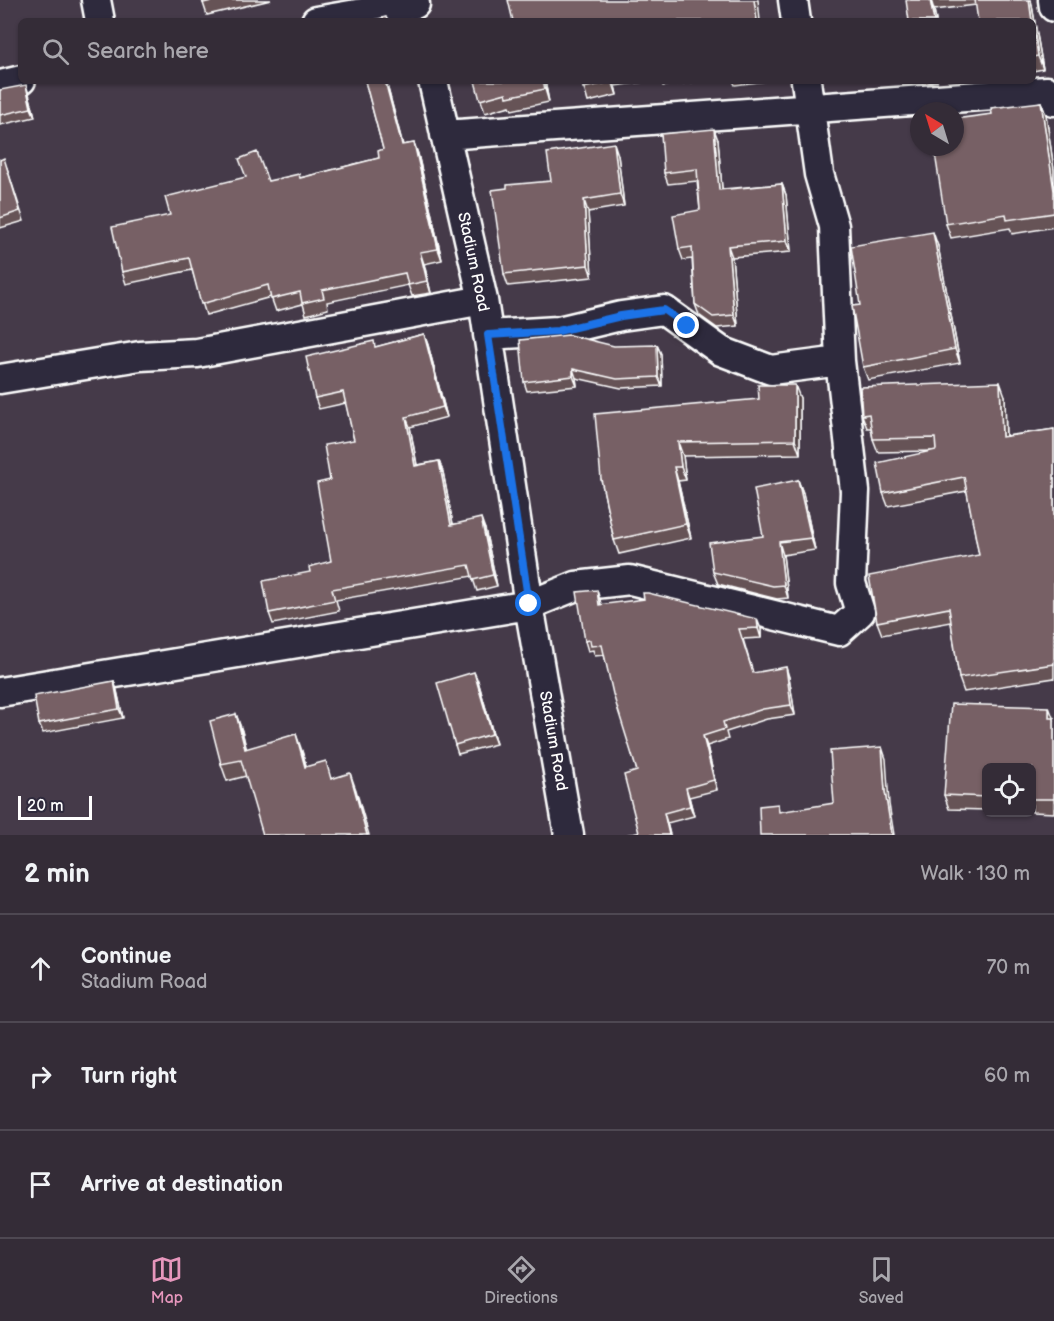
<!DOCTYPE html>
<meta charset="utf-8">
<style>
:root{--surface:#342c37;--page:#3f3842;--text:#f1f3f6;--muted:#a9a7ad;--line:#4e4852;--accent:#e797bd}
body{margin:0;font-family:"Balsamiq Sans",sans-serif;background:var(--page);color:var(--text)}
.controls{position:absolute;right:18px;bottom:18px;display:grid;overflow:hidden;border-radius:9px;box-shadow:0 2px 4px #0004}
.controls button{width:54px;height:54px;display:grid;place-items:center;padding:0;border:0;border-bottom:2px solid var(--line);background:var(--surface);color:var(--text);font:30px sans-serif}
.compass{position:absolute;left:910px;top:102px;width:54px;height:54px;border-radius:50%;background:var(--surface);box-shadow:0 2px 4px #0004;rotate:322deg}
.scale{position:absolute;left:18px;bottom:15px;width:74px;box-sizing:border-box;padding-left:6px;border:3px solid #fff;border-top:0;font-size:16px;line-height:21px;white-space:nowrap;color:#fff;-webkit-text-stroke:4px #2f2a3d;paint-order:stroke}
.stop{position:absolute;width:18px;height:18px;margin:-14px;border:4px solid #1a73e8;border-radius:50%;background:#fff}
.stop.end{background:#1a73e8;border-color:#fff;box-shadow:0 2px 6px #0008}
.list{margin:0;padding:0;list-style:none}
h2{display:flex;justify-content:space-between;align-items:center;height:78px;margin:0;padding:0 24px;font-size:26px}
h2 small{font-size:20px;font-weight:400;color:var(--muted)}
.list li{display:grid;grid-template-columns:39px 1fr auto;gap:18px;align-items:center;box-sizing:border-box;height:108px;padding:0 24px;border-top:2px solid var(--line)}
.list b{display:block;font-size:22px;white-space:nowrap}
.list p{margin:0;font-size:20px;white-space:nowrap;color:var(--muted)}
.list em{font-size:20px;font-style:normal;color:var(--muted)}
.icon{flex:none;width:33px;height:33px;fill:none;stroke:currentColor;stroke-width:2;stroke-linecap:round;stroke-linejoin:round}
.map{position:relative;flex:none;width:1054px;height:835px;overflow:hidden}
.search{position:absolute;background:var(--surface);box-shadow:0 2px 4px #0004;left:18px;right:18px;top:18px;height:66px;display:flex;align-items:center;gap:15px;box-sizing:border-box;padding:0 21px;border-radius:9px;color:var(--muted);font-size:22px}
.sheet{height:402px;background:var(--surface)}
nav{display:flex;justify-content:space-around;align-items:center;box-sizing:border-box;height:84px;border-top:2px solid var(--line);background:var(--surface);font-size:16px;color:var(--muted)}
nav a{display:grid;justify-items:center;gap:3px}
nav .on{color:var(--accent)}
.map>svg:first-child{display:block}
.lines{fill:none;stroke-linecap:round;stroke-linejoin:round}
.street-casing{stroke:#fff;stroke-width:33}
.street{stroke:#2f2a3d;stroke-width:28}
.wall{fill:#665357;stroke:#fff;stroke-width:1.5}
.shaded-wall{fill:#534447;stroke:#fff;stroke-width:1.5}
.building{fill:#776165;stroke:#fff;stroke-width:1.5}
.route{stroke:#1a73e8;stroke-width:8}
.labels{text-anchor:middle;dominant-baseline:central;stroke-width:4.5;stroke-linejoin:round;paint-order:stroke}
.street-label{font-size:16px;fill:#fff;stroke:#2f2a3d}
</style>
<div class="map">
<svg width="1054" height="835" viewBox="0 0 1054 835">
<rect width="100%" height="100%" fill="#453a49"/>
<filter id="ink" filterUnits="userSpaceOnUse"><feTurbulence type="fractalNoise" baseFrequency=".0167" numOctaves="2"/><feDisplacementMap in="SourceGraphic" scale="12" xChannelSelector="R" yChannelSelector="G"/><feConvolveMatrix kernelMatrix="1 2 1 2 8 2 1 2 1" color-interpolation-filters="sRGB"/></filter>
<g filter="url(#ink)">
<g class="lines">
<g class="street-casing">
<path id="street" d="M96,0L100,21
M793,0L796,21
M1053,0L1054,7
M316,21L415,4
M433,81L483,300L529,605L569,835
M0,85L21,80
M445,135L1047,91L1054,101
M488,335L558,331L621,316L664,310L721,351L771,370L840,361
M0,379L140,356L197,353L483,300
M0,692L529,605L576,586L630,580L839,631L860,612L851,583L855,491L840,361L834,226L819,174L806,81"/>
</g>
<use href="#street" class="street"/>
</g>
<path class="wall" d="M202,0H271L207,15Z
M908,0H1031L1043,69L1033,71V21L976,5L934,10L936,21H909Z
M365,81H401L387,85L403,145L414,143L418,154L442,260L424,264L431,293L412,296L408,285L327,302L328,309L306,315L303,304L276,311L271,297L206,315L192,270L126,284L122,272L170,215L268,181L300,178L379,158L383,149Z
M475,81H545L549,102L512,110L510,106L485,113Z
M582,81H652L615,86L617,95L588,102Z
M661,81H704L663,86Z
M733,81H767L735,85Z
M922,81H938L923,84Z
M0,90L29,94L35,117L0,125Z
M1041,102L1046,115L1054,170V227L1012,234L1010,228L951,238L946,224L992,114Z
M718,140L722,189L782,184L786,195L791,252L732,257L738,326L717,328L699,315L695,304L692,259L683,260L679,249L700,210L697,181L668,184L664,173Z
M618,155L624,206L588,212L592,277L508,286L504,274L551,181Z
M0,160L7,168L24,221L0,228Z
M938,246L960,363L868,380L863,367L860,305Z
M424,334L428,345L447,417L410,427L417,465L439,461L443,472L453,524L485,529L497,586L477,591L472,576L336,600L339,611L273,624L269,613L310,572L331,561L330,480L354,440L346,403L319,409L315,398L376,347Z
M657,345L661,354L662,386L621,388L576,378L577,386L527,391L524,382Z
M1005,396L1006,436L1054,429V678L964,692L959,678L951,622L882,635L877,622L979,555L967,491L888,506L883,493L932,451L878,452L873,439L871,428H867L862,415Z
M800,398V454L683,456L686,480L678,481L691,538L619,554L614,540L601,479L759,399Z
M798,480L803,493L815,550L783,555L788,598L777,599L718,584L713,572L763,536Z
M600,600L601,605L761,629V638L743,639L753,673L789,677L795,715L767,719L726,732L728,739L707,746L717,790L689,797L694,816L667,823L670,835H625L639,833L637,771L604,655L595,656L593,650L588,651L585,641Z
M114,681L117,691L123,718L43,733L39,724Z
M478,681L496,744L458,754L455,745Z
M236,714L242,731L246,749L302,751L306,766L356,790L246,776L227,781L221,764Z
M1053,718H1054V813L1032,812V768H987V810L949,809L944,795Z"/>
<path class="shaded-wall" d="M754,0H758L760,21H757Z
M931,0L934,10L936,21H934Z
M1029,0H1031L1043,69L1038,56L1033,21H1032Z
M385,81L387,85L406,157L402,145Z
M543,81H545L549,102L545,89Z
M612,81H613L615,86L617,95Z
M26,85L29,94L35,117L31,108Z
M1041,102L1046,115L1054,170V191Z
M714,129L718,140L723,201L719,190Z
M414,143L418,154L442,260L438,249Z
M614,143L618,155L624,206L620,194Z
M782,184L786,195L791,252L787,241Z
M584,200L588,212L592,277L588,265Z
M933,232L938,246L960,363L955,349Z
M728,246L732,257L738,326L734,315Z
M420,252L424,264L431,293L427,281Z
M424,334L428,345L447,417L443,407Z
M657,345L661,354L662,386L658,377Z
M573,369L576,378L577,386L573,376Z
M1000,382L1005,396L1006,450L1002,437Z
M795,385L800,398V454L795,440Z
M406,417L410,427L419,477L415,466Z
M678,442L683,456L686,480L681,467Z
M439,461L443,472L455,535L451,525Z
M674,467L678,481L691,538L686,524Z
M798,480L803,493L815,550L811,538Z
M481,518L485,529L497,586L493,575Z
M779,542L783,555L788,598L784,585Z
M597,590L600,600L603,615L599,605Z
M757,619L761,629V638L758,628Z
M786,667L789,677L795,715L791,705Z
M474,672L478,681L496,744L492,734Z
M114,681L117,691L123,718L119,709Z
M1049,707L1054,720L1049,718Z
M236,714L242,731L251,766L245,749Z
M296,734L302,751L311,783L305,767Z
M703,736L707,746L717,790L714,780Z
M882,747L886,759L889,804L894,835H892L885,792Z
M350,773L356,790L369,835H367Z
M686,788L689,797L694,816L690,806Z
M664,813L667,823L670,835H669Z"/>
<path class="building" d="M202,0H215L203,3Z
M508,0H754L757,21H513Z
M906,0H930L934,21H909Z
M975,0H1029L1032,21H978Z
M386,17L388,21H371Z
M1033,26L1038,56L1033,57Z
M365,81H385L402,145L414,143L438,249L420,252L427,281L408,285L405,273L322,290L324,298L302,303L300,292L271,299L268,285L201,304L189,258L122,272L112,227L170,215L165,197L246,177L239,159L257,152L268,181L299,174L300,178L379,158L378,151L383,149Z
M475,81H543L545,89L507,97L506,93L480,100Z
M582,81H612V82L583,88Z
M26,85L31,108L0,115V90Z
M1041,102L1054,191V213L1007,220L1006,214L946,224L934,147H955V119L992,114L991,108Z
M714,129L719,190L782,184L787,241L728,246L734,315L713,317L695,304L692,247L679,249L673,215L700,210L697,169L664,173L661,134Z
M614,143L620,194L584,200L588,265L504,274L492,190L507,188V185L551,181L547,153Z
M4,158L20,211L0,218V160Z
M933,232L955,349L863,367L852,306L860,305L851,246Z
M424,334L443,407L406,417L415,466L439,461L451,525L481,518L493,575L473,580L469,565L332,589L335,600L269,613L263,581L310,572L309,567L331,561L317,483L330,480L324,445L354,440L343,392L315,398L306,357L374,341L375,347Z
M569,335L614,346L657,345L658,377L617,379L573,369V376L524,382L520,340Z
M1000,382L1002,437L1054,429V664L959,678L949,608L877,622L869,576L979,555L964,477L883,493L877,463L936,450L935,438L873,439L869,414L862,415L860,387Z
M758,385H795V440L678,442L681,467H674L686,524L614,540L601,479L595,414L759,399Z
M798,480L811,538L779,542L784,585L773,586L713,572L709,543L763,536L754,489Z
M597,590L599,605L644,599L643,593H648L757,619L758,628L739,629L753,673L786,667L791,705L763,709L723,722L725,729L703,736L714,780L686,788L690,806L664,813L669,835H625L639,833L624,775L637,771L613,694L602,645L591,646L590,640L585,641L577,592Z
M474,672L492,734L455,745L437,683Z
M114,681L119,709L39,724L34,696Z
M951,704L1049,707V718H1054V799H1032V768H987V797L944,795Z
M236,714L245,749L296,734L305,767L326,761L331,779L350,773L367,835H263L241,760L221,764L210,721Z
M882,747L885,792L892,835H760L759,806L778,804L779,812L834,803L830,751Z"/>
</g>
<g class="lines" filter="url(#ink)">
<path class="route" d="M529,604L488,335L558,331L621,316L664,310L687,326"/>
</g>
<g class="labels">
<g class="street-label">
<text transform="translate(473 262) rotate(78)">Stadium Road</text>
<text transform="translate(553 741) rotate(80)">Stadium Road</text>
</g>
</g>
</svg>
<div class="controls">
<button><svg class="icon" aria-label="locate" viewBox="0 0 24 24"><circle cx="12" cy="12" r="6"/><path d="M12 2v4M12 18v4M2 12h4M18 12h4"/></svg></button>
</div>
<svg class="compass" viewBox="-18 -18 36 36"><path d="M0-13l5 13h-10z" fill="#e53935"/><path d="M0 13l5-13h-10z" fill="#a9a7ad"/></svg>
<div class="scale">20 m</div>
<div class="stop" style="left:529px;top:604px"></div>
<div class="stop end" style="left:687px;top:326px"></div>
<div class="search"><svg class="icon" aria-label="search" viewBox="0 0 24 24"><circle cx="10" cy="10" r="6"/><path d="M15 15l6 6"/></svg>Search here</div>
</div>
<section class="sheet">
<h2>2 min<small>Walk · 130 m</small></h2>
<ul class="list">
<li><svg class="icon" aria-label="ahead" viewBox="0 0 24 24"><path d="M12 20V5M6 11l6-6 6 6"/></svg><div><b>Continue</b><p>Stadium Road</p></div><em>70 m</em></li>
<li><svg class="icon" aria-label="right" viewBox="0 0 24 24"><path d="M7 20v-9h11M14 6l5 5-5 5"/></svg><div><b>Turn right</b></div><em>60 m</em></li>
<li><svg class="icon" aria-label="arrive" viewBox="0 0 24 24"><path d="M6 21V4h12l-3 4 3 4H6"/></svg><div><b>Arrive at destination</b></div></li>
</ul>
</section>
<nav>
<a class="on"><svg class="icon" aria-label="map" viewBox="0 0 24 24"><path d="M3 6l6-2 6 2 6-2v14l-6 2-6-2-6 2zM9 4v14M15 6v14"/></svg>Map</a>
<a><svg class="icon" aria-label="directions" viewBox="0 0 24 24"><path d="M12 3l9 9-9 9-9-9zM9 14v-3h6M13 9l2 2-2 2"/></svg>Directions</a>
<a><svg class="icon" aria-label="saved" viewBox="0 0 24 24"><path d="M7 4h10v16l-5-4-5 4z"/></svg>Saved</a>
</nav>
